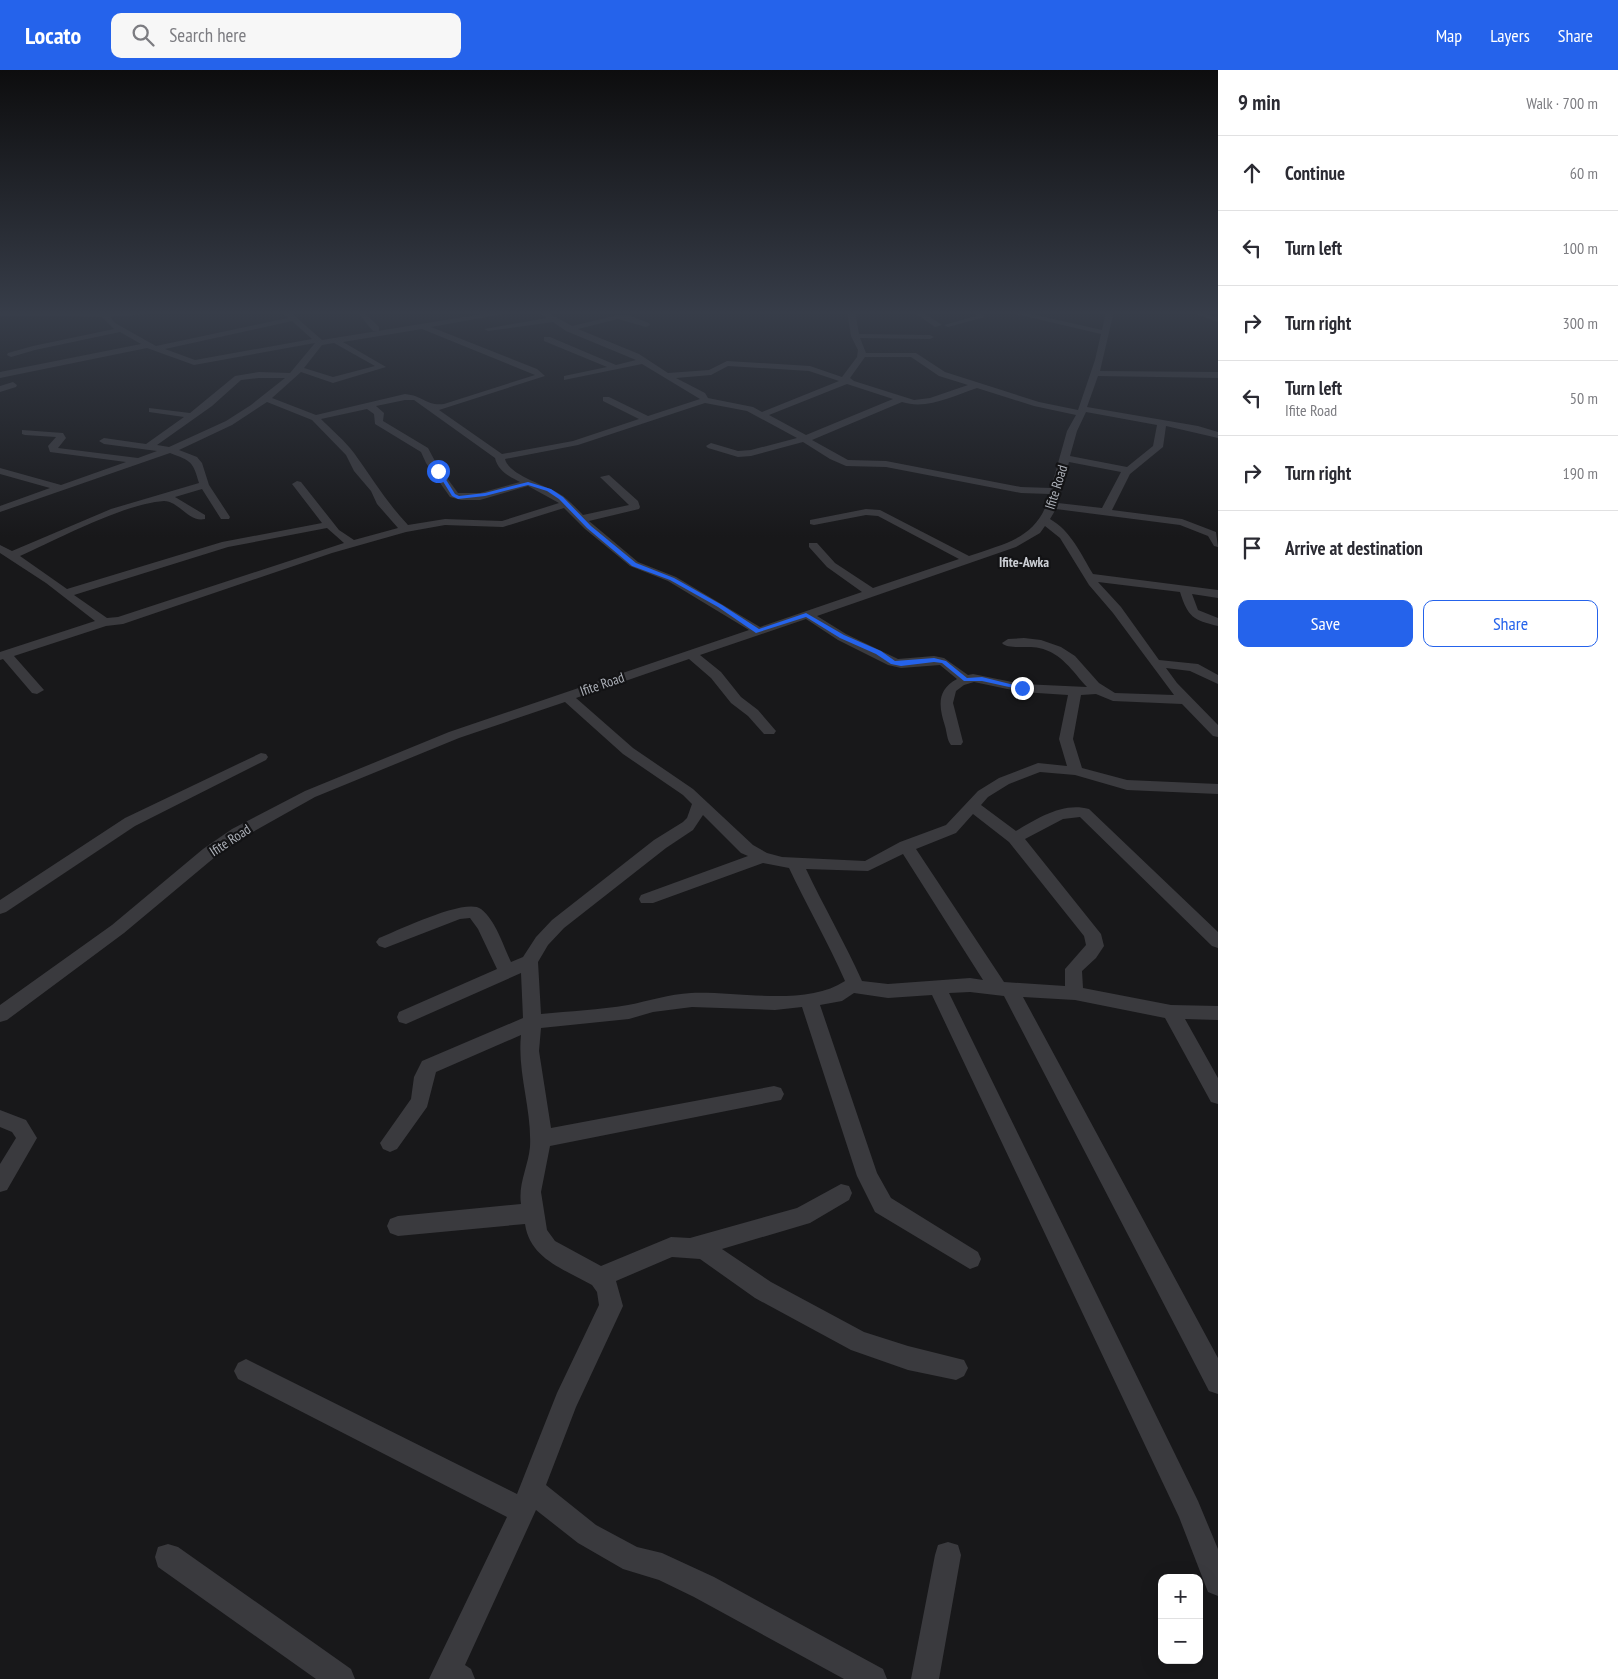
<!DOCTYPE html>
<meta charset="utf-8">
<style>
:root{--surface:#fff;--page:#f7f7f7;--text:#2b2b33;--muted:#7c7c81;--line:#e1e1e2;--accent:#2563eb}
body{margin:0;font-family:"PT Sans Narrow",sans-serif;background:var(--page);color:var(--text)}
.controls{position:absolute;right:15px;bottom:15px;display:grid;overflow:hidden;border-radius:10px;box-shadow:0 5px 20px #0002}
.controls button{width:45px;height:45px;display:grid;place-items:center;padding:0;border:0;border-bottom:1px solid var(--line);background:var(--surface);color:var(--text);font:25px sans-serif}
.stop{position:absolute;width:15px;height:15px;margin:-11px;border:4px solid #2563eb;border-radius:50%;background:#fff}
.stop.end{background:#2563eb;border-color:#fff;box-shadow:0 1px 5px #0008}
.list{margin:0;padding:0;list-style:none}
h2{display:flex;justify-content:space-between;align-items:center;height:65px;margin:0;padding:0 20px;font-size:21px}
h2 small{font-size:16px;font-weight:400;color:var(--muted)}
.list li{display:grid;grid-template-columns:32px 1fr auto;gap:15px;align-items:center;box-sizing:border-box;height:75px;padding:0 20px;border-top:1px solid var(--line)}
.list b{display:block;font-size:19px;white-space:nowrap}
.list p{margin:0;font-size:16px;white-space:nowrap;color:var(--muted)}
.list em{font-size:16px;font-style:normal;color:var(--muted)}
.actions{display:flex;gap:10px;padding:15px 20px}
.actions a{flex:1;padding:11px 0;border:1px solid var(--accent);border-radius:10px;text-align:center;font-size:18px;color:var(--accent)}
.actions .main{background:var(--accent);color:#fff}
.icon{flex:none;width:28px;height:28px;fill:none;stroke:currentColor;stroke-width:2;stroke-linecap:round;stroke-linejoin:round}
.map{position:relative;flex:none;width:1218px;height:1609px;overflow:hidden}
header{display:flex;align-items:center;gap:30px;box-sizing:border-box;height:70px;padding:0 25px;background:var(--accent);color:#fff}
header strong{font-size:24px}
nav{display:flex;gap:28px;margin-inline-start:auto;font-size:18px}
.search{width:350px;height:45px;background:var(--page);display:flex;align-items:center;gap:12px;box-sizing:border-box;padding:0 18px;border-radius:10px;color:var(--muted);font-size:19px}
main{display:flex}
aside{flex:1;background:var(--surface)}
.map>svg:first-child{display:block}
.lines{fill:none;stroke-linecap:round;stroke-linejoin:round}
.minor{fill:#3a3a3e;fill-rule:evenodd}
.route{fill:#2563eb}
.labels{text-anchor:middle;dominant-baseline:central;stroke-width:4.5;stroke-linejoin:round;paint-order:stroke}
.street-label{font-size:14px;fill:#acb0b8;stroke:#131315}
.far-quarter-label{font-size:14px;font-weight:bold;fill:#cccfd5;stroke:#131315}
</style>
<header>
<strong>Locato</strong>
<div class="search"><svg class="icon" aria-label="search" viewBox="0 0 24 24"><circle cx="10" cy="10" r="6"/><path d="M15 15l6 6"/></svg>Search here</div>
<nav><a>Map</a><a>Layers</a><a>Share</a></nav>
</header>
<main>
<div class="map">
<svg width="1218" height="1609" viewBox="0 0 1218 1609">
<rect width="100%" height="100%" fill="#18181a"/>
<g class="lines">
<path class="minor" d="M133,241H185L110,247L115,253L156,276L288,248L281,241H289L322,270L501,241H520L431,257L537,299L545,306L439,340L502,384L573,371L639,349L603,331V327H609L648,346L700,329L642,294L564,310V306L607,297L544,271V267H550L616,295L636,290L566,261L553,252L488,261L484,259L547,248L536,241H545L572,256L618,245H628L649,253L650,255L646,257L618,249L578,259L639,284L668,303L709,300L727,291L810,296L842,307L857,287L858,280L851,266L847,241H855L859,264L930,265L934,267L930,269L860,268L866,283H916L945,302L1039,332L1078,340L1095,290L1101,264L1003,241H1018L1102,260L1106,241H1114L1100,301L1218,302V308L1098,306L1087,337L1198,356L1218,362V368L1166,356L1163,377L1130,404L1112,440L1182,449L1216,462L1218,477L1214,476L1208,466L1180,455L1056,439L1050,449C1071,461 1081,484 1093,504L1218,520V528L1192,524L1198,540L1218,548V556C1193,550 1188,547 1180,522L1098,512L1121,537L1159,590L1198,594L1218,605V614L1190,601L1166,598L1177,613L1218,655V667L1213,666L1182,634L1113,631L1096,624L1081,625L1073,669L1082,698L1127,710L1218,714V724L1127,720L1075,705L1040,702L1009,714L988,727L981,735L1016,761C1038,748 1063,732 1089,739L1218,862V878L1212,876L1080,747L1063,749L1025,769L1101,864L1104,876L1096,888L1082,901L1083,918L1171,935L1218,936V950L1185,949L1218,1008V1034L1211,1032L1165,948L1075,930L1023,927L1218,1288V1324L1209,1321L1004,926L970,922L949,923L1198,1431L1218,1479V1526L1208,1522L1179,1447L932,925L888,928L854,923L842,931L820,935L877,1103L891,1128L978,1182L981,1189L978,1196L970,1199L875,1142L857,1106L802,937L775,940L692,937L653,942L629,949L541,958L539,981L551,1058L774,1016L781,1018L784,1024L781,1030L550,1076L541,1122L547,1160L555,1171L601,1196L671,1167L690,1168L797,1138L841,1114L849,1116L852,1123L849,1130L810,1153L722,1179L771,1212L864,1262L908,1276L964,1290L968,1298L964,1306L956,1310L908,1300L851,1280L755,1228L700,1189L672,1187L616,1211L623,1236L576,1337L546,1415L596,1455L637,1477L662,1483L714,1507L883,1599L887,1609H844L694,1527L659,1510L623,1499L578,1473L536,1440L465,1595L471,1599L475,1609H429L507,1447L238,1309L234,1301L238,1293L246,1289L254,1293L517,1424L557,1323L599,1235L597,1222L592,1215C564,1199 530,1189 525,1154L398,1166L390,1163L387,1156L390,1149L398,1146L521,1134C518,1114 528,1097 530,1077C532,1039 517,1002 521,965L436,1002L427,1037L397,1079L390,1082L383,1079L380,1073L411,1029L414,1007L422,991L523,948L521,903L406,954L399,952L397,947L399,942L497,899L478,859L470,848L460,849L385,878L379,876L376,872L379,868C397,861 466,827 481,839C496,851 503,875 511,892L523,887L536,867L552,850L654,770L683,752L687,748L692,734L683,725L623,684L565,632L459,668L315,727L244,767L215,787L124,863L7,950L0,952V935L112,855L203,779L232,759L305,721L449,662L749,560L668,511L630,496L585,459L564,438L503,457L445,455L406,462L332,483L123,554L106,556L14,586L44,620L37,624L32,623L3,589L0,590V582L95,551L46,513L0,483V475L12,481L111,439L199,413C193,391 191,391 170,383L0,442V436L50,418L0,404V398L61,415L126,392L50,382L48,376L56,367L25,365L22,364V360L63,363L66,368L58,378L138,388L157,381L104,374L99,371L104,368L146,374L184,347L149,342V338L190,343L235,306L259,302L290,303L315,273L194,295L147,278L0,308V302L141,274L120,262L35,280L11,287L7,285L8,283L33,276L114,259L102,247L0,246V242ZM292,251L312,269L195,290L165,279ZM422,259L535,305L444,334C426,336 424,326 405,324L316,345L272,328L301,302L333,313L386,297L343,272ZM334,273L375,296L333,307L304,298L322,275ZM865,287H911L939,306L968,315L930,328L914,330L854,311L850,308ZM728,296L809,301L839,311L762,342L753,337L708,328L705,323L676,308L711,305ZM259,308H285L251,335L226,351L169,377L157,375L212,336L241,310ZM847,314L893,329L806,365L769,345ZM977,318L1034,336L1076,345L1067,361L1051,418L1021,417L886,391L848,390L812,370L902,332C927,340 953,326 977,318ZM405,330H414L495,388C498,401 510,407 520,412L480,423H458L436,393L428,378L383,351L384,343L376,336ZM267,332L312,350L346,385L354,401L371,421L377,434L398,458L354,470L339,460L301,412L297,411L292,414L322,453L222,472L67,519L20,486C58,469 123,434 164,431C179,431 189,453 205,449V445L175,427L202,419L221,449H229L230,447L209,415L202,393L197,387L179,380L232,355ZM705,333L747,341L797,368L751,380L738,381L711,373L706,376L708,378L738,387L751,386L803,372L830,389L846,396L886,397L1021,423L1050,424C1038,468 1009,472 969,486L880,440L866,439L810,450V454L814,455L866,445L878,446L959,489L873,518L835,493L817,473H809V477L827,497L862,522L760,557L676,507L638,492L589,451L639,439L640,437L638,431L609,405L600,407L629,435L583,445C577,439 571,432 563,426C550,416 509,406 505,389L578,375ZM367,339L374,344L375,354L421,382L426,393L450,427L461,430H480L528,416L559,433L502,451L445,449L408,455C387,433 372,408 354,383C345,371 332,360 321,349ZM1086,342L1157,355L1153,376L1127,397L1070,386L1077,361ZM1069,392L1121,402L1102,438L1058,433ZM1045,456L1060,468L1089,515L1113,543L1174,625L1115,623L1099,613L1075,586L1061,577L1041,570L1024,568L1008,569L1002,573C1008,580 1029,575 1039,578C1062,583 1072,601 1087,617L1022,614L973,604L968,605L944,588L934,586L898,589L846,564L817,546L1016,477L1040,463ZM327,458L344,473L118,547L107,548L74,525L228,477ZM806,549L838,570L888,595L901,598L940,595L957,609C936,620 939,637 945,656C947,663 947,670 951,675H961L963,672L953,633L956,621L964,615L974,612L1022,622L1068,625L1059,669L1067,696L1038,693L999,708L978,721L946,755L900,772L865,791L782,787L767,783L753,775L693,719L633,678L576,628L689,589L711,608L731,633L748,646L764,664H774L776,661L758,640L741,627L721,602L700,585ZM973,744L1009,772L1084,866L1086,875L1065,899V916L1004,912L916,779L956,763ZM703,745L741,783L748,786L641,825L639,829L641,833H653L763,793L789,798C807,836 828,872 845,911C806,937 736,921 691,923C669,924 649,931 628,935C599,940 570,941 541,944L538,892L548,875L564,858L666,778L693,760ZM903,784L983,910L970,908L888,914L862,911C845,873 824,837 806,799L868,801Z
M356,241H363L379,257V261H373Z
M912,241H921L942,255L935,257Z
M972,241H980L985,247L948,257L944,255L976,246Z
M1188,241H1199L1218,248V252Z
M13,312L17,315L16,317L0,322V316Z
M261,683L266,684L268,687L266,690L135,756L6,842L0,844V830L125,748Z
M0,1040L26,1050L37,1068L7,1120L0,1122V1094L16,1068L12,1062L0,1057Z
M948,1472L958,1475L961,1485L939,1609H911L935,1485L938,1475Z
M168,1474L178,1477L351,1599L355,1609H316L158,1497L155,1487L158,1477Z"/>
</g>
<linearGradient id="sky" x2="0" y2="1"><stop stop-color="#0d0d0e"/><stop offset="0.52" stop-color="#373d49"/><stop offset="1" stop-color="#373d49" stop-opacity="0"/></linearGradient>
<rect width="1218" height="467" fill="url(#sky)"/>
<path class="route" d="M436,400H440L455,424L459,426L485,423L528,412L551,419L563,427L591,456L636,493L674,508L722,535L759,559L806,543L844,565L881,581L895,591L934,588L946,591L967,608L982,607L1026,618L1022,620L982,611H964L942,593L934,592L901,596L891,594L876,584L840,568L806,547L756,563L718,537L670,510L632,496L587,458L559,429L547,421L528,415L485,426L458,429L452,426Z"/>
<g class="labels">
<g class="street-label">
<text transform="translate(1056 417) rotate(-73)">Ifite Road</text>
<text transform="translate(602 614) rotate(-19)">Ifite Road</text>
<text transform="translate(230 770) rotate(-33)">Ifite Road</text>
</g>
<g class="far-quarter-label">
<text x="1024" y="492">Ifite-Awka</text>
</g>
</g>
</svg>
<div class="controls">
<button>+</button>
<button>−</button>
</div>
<div class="stop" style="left:438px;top:401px"></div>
<div class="stop end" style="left:1022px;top:618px"></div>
</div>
<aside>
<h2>9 min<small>Walk · 700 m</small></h2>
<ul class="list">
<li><svg class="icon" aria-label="ahead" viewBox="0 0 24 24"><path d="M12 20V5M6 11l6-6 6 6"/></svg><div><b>Continue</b></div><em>60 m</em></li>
<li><svg class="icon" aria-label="left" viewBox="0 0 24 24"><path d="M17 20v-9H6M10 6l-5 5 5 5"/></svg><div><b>Turn left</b></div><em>100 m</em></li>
<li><svg class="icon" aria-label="right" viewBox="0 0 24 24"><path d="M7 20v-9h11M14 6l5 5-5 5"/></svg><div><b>Turn right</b></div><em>300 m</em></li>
<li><svg class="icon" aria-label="left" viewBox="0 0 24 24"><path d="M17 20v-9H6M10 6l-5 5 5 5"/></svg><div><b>Turn left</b><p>Ifite Road</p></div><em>50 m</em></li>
<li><svg class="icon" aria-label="right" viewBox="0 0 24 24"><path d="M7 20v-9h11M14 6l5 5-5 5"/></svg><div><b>Turn right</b></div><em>190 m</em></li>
<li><svg class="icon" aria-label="arrive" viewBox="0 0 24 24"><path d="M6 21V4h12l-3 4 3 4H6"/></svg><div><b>Arrive at destination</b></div></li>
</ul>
<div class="actions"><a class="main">Save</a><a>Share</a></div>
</aside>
</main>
